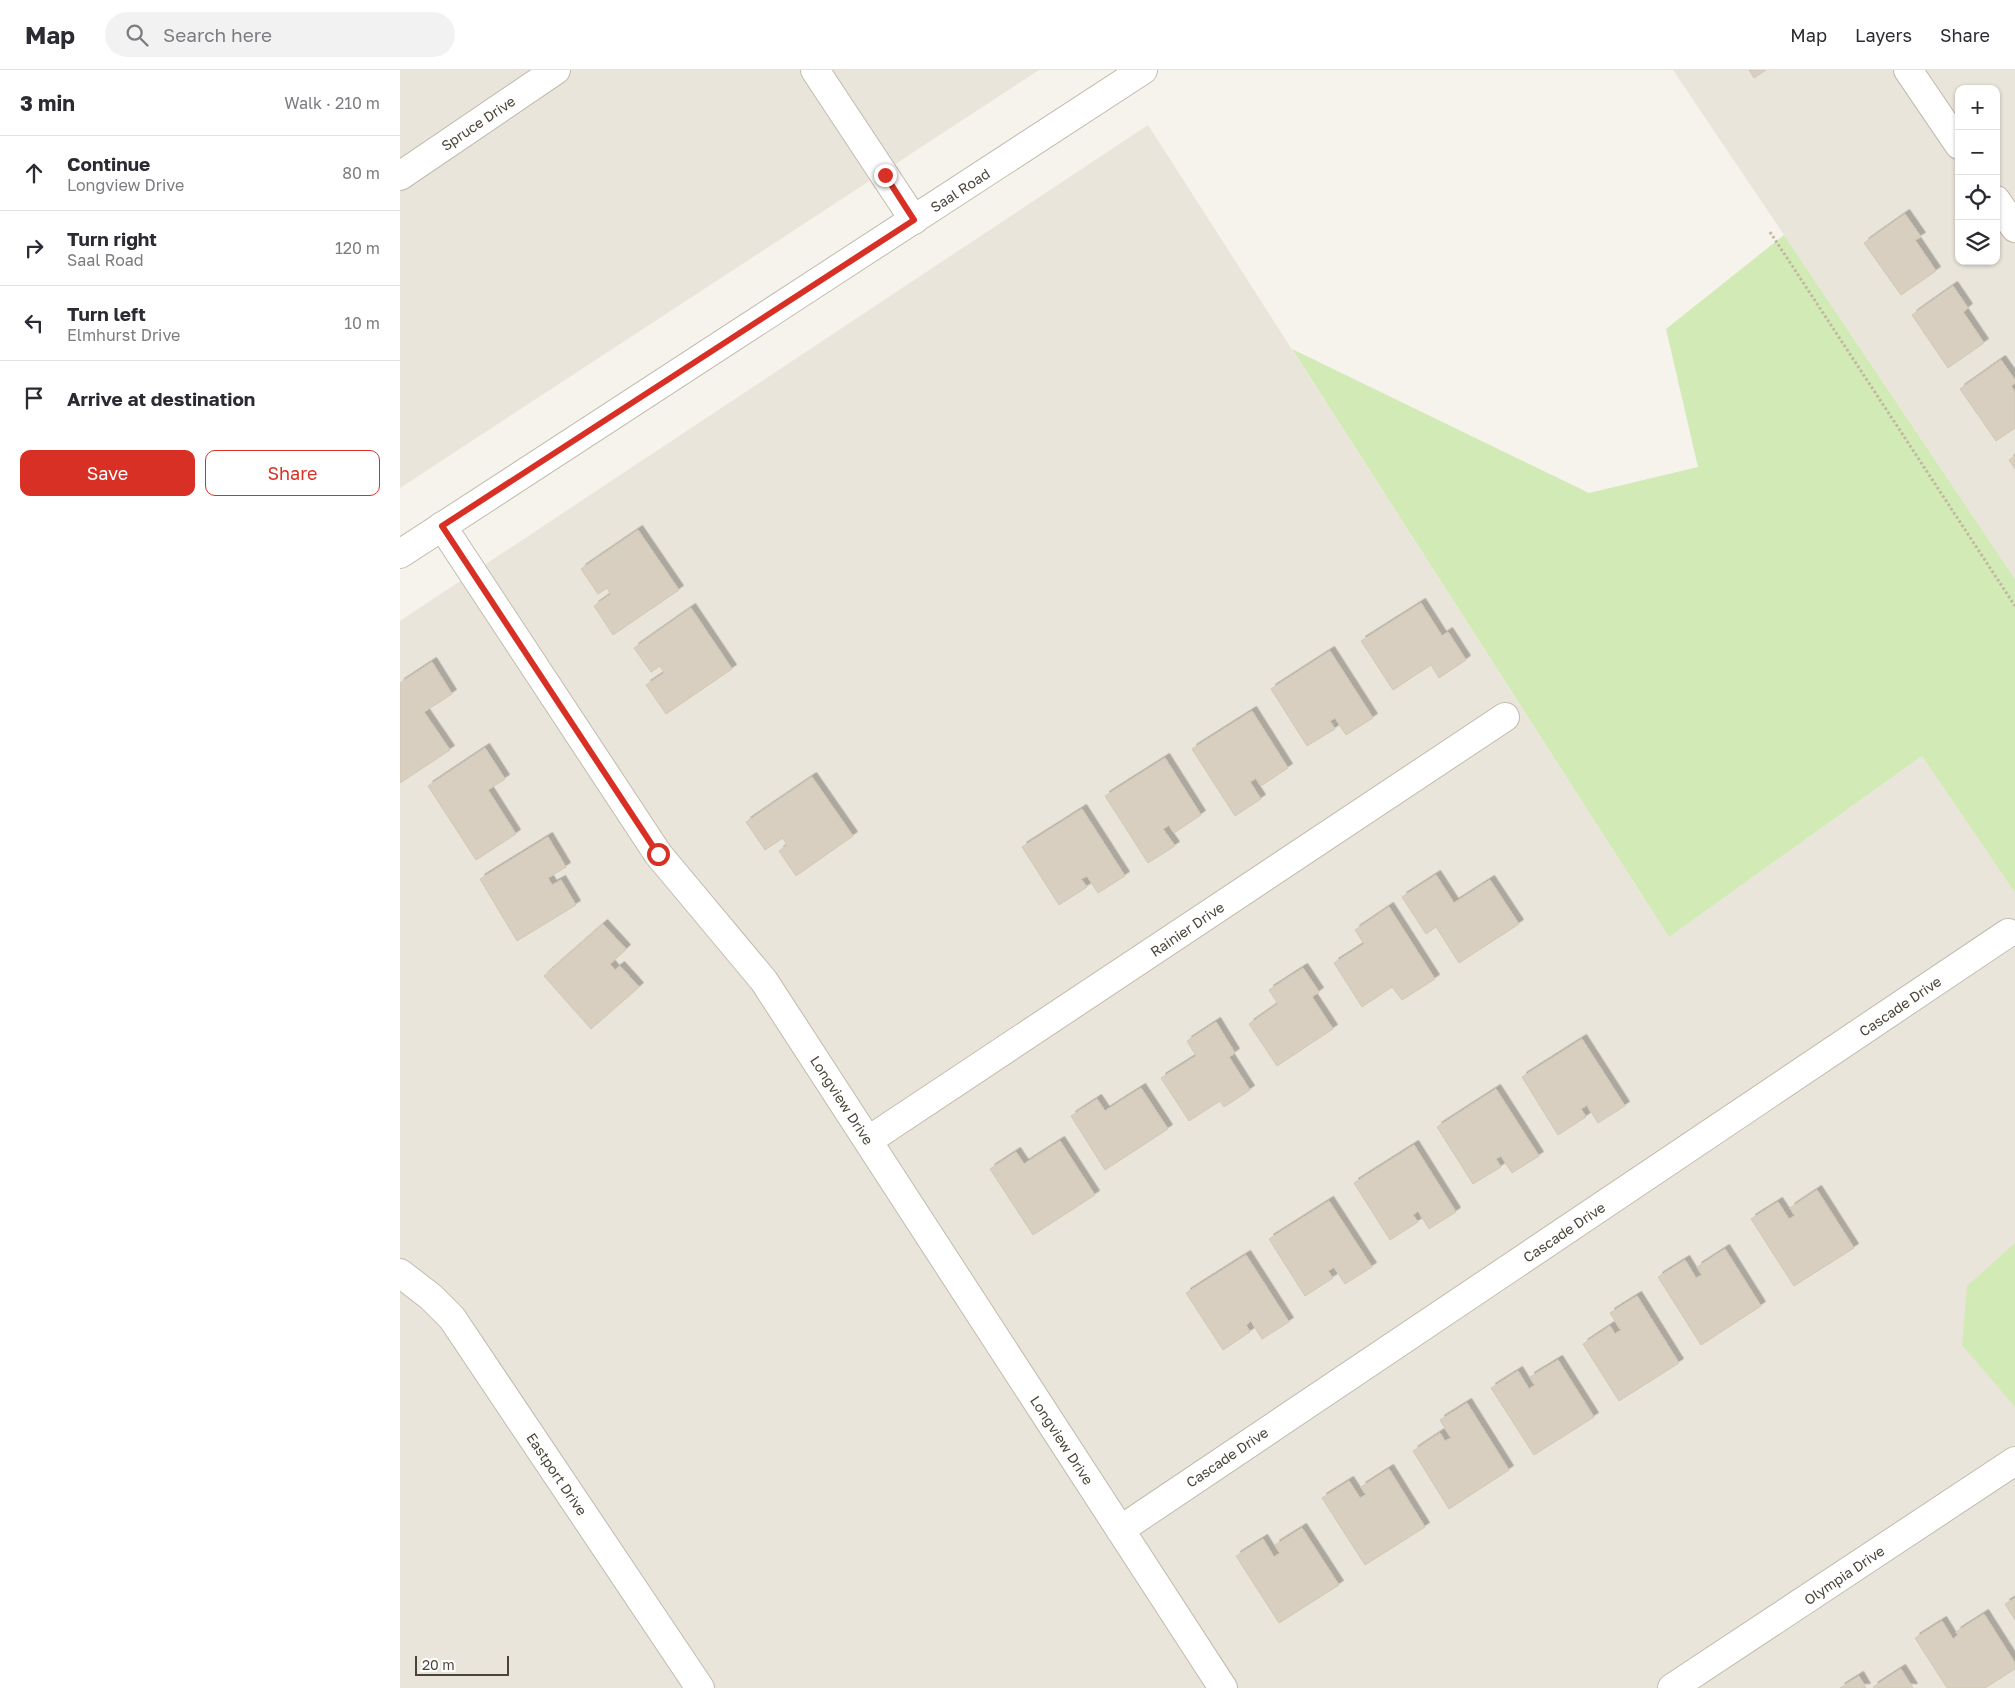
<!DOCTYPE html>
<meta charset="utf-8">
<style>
:root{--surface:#fff;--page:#f2f2f3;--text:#2b2b33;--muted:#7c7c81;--line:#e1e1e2;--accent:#d93025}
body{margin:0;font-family:"Golos Text",sans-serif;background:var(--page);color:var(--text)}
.controls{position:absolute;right:15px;top:15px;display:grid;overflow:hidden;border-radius:10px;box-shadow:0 1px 4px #0004}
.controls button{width:45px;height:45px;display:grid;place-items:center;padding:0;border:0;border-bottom:1px solid var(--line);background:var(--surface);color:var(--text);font:25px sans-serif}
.scale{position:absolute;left:15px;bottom:12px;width:94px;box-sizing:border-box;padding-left:5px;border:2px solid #4b4439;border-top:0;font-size:14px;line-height:18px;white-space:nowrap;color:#4b4439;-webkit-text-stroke:4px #fff;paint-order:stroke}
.stop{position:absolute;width:15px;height:15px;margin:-11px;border:4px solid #d93025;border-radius:50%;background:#fff}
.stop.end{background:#d93025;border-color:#fff;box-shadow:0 1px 5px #0008}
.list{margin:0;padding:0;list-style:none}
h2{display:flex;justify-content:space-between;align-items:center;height:65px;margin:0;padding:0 20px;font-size:21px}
h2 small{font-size:16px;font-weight:400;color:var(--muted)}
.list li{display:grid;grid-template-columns:32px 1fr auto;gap:15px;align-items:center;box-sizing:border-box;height:75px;padding:0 20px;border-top:1px solid var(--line)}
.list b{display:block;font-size:19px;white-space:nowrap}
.list p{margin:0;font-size:16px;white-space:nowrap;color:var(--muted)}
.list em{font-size:16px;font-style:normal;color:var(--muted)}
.actions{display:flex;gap:10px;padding:15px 20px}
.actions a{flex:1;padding:11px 0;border:1px solid var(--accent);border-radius:10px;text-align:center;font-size:18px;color:var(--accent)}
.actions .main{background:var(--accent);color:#fff}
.icon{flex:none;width:28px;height:28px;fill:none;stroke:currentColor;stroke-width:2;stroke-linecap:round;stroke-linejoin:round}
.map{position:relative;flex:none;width:1615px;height:1618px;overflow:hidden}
header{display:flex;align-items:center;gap:30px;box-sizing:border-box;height:70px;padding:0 25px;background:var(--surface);border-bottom:1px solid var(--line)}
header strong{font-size:24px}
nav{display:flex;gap:28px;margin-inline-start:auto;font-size:18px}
.search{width:350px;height:45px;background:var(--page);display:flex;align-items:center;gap:12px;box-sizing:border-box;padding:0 18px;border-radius:28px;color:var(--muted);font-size:19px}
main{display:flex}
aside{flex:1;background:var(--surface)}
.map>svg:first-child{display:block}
.residential{fill:#eae5da;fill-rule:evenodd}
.green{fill:#d2eab5}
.building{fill:#d8cfc1;stroke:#d3c7b4;filter:url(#shadow)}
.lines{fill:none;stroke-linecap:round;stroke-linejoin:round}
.minor-casing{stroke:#c2bbae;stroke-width:30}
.tertiary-casing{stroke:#c2bbae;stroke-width:30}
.path{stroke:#c4b79f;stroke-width:3;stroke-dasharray:2.5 2.5;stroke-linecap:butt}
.minor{stroke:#fff;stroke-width:28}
.tertiary{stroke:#fff;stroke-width:28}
.route{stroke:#d93025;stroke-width:6}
.labels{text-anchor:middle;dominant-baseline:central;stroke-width:4;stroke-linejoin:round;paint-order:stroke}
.street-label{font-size:14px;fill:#4b4439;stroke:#fff}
</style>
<header>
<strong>Map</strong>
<div class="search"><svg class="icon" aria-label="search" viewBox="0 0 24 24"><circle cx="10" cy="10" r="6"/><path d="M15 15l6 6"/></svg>Search here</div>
<nav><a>Map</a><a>Layers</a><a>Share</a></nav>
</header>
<main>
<aside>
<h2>3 min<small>Walk · 210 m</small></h2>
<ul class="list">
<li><svg class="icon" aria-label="ahead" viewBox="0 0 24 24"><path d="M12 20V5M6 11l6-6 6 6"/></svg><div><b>Continue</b><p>Longview Drive</p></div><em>80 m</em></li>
<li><svg class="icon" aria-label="right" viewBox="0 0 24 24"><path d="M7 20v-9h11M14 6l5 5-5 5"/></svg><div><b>Turn right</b><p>Saal Road</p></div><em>120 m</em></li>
<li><svg class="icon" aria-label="left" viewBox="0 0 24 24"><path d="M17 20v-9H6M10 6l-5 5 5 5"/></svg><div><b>Turn left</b><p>Elmhurst Drive</p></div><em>10 m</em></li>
<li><svg class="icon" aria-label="arrive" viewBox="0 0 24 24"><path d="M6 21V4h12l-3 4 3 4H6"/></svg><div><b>Arrive at destination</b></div></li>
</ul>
<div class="actions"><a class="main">Save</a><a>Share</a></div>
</aside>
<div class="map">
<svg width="1615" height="1618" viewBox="0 0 1615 1618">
<defs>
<filter id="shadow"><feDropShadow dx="4.5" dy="-4.5" stdDeviation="0" flood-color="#0004"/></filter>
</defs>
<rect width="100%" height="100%" fill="#f6f3ec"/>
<path class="residential" d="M0,0H639L0,418Z
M1273,0H1615V509L1384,165ZM1559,19H1596V191H1559Z
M748,55L1269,867L1522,686L1615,823V1618H0V551Z"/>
<path class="green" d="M1384,165L1615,509V823L1522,686L1269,867L892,279L1189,423L1298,397L1266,259Z
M1615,1173V1337L1562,1275L1567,1216Z"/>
<path class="building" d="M1349,0H1366L1354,8Z
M1505,144L1521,167L1515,170L1536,201L1501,225L1464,173Z
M1553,216L1568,238L1563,242L1584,273L1548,298L1512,245Z
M1601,290L1615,310V313L1611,316L1615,322V358L1596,371L1560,319Z
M1615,386V399L1609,390Z
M238,460L279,520L213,565L194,536L211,524L207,518L198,524L181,499Z
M1021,533L1042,566L1048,562L1066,590L1039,608L1031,595L993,620L961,571Z
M291,538L332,599L266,644L246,615L264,603L260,596L251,602L234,578Z
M930,581L973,648L946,665L935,648L930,651L935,659L907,676L871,619Z
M32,592L52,624L24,642L50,680L0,713V613Z
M852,641L888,698L861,716L856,708L850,712L861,729L835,746L792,679Z
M85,678L105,709L88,720L116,764L76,790L28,716Z
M765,688L801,745L774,763L769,755L763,759L775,776L748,793L705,726Z
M412,707L453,766L396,806L379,781L387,775L383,768L365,780L346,752Z
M682,739L725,806L698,823L687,806L681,809L687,817L659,835L622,777Z
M148,767L166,797L148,808L152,815L161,810L176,835L117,871L80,809Z
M1036,805L1054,833L1090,810L1119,854L1059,893L1036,857L1026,864L1002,827Z
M989,837L1035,909L1002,930L992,917L962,937L934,893L964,874L955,860Z
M203,854L226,879L210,894L215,900L220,896L239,917L191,959L144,906Z
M903,898L919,922L912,927L933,959L877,996L849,954L878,934L869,920Z
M816,952L835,983L829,987L850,1020L824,1037L820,1031L789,1051L761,1008L796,986L787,971Z
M1182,969L1225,1036L1198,1053L1187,1035L1181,1039L1186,1047L1158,1065L1122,1007Z
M741,1018L768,1059L705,1100L671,1046L697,1029L705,1041Z
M1096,1019L1139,1086L1112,1103L1101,1086L1096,1089L1101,1097L1073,1114L1037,1057Z
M660,1071L695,1125L633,1165L590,1099L616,1082L624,1094Z
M1014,1075L1056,1142L1029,1159L1018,1141L1013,1145L1018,1152L990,1170L954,1113Z
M1417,1120L1454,1178L1394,1216L1351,1149L1378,1132L1389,1149L1395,1146L1390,1138Z
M929,1131L972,1197L945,1214L934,1197L928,1201L933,1208L905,1226L869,1169Z
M1325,1179L1361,1236L1301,1275L1258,1207L1285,1190L1296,1208L1302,1205L1297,1197Z
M846,1185L889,1252L862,1269L851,1251L846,1255L850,1262L823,1280L786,1223Z
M1237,1226L1279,1293L1219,1331L1183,1274L1210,1256L1215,1264L1221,1260L1210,1243Z
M1158,1290L1194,1347L1134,1385L1091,1318L1118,1301L1129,1319L1135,1315L1130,1307Z
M1067,1333L1109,1400L1049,1439L1013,1381L1040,1363L1045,1371L1051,1368L1040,1350Z
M989,1399L1025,1457L965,1495L922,1428L949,1411L960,1428L966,1425L961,1417Z
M902,1458L939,1515L879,1553L836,1486L863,1469L874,1487L880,1483L875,1475Z
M1615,1528V1550L1605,1534Z
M1584,1544L1615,1593V1599L1585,1618H1547L1515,1568L1542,1551L1553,1569L1558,1565L1556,1562Z
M1501,1599L1513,1618H1474L1473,1617Z
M1459,1606L1466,1618H1440Z"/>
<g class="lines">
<g class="minor-casing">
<path id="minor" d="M415,0L514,150
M1508,0L1559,75
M0,106L156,0
M1596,130L1615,158
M42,456L258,784L364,911L823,1618
M469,1070L1105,647
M0,1203L31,1227L52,1248L300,1618
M720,1460L1608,863
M1272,1618L1615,1391"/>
</g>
<g class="tertiary-casing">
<path id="tertiary" d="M0,484L743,0"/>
</g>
<path class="path" d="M1370,162L1615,536"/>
<use href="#minor" class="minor"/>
<use href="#tertiary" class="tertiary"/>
</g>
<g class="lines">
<path class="route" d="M258,784L42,456L514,150L485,105"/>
</g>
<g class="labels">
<g class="street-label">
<text transform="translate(78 53) rotate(-34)">Spruce Drive</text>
<text transform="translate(560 120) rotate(-33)">Saal Road</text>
<text transform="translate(787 859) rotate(-34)">Rainier Drive</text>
<text transform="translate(1500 936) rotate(-34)">Cascade Drive</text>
<text transform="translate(442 1030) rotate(57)">Longview Drive</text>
<text transform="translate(1164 1162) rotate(-34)">Cascade Drive</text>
<text transform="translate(662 1370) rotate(57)">Longview Drive</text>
<text transform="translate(827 1387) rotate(-34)">Cascade Drive</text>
<text transform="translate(157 1404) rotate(56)">Eastport Drive</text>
<text transform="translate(1444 1505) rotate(-34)">Olympia Drive</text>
</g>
</g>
</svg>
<div class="controls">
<button>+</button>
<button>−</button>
<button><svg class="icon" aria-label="locate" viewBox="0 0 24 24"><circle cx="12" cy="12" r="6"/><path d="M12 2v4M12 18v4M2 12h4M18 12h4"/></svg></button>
<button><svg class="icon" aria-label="layers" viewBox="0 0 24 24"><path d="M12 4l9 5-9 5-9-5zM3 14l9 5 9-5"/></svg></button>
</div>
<div class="scale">20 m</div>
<div class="stop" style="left:258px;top:784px"></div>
<div class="stop end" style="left:485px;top:105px"></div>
</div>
</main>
